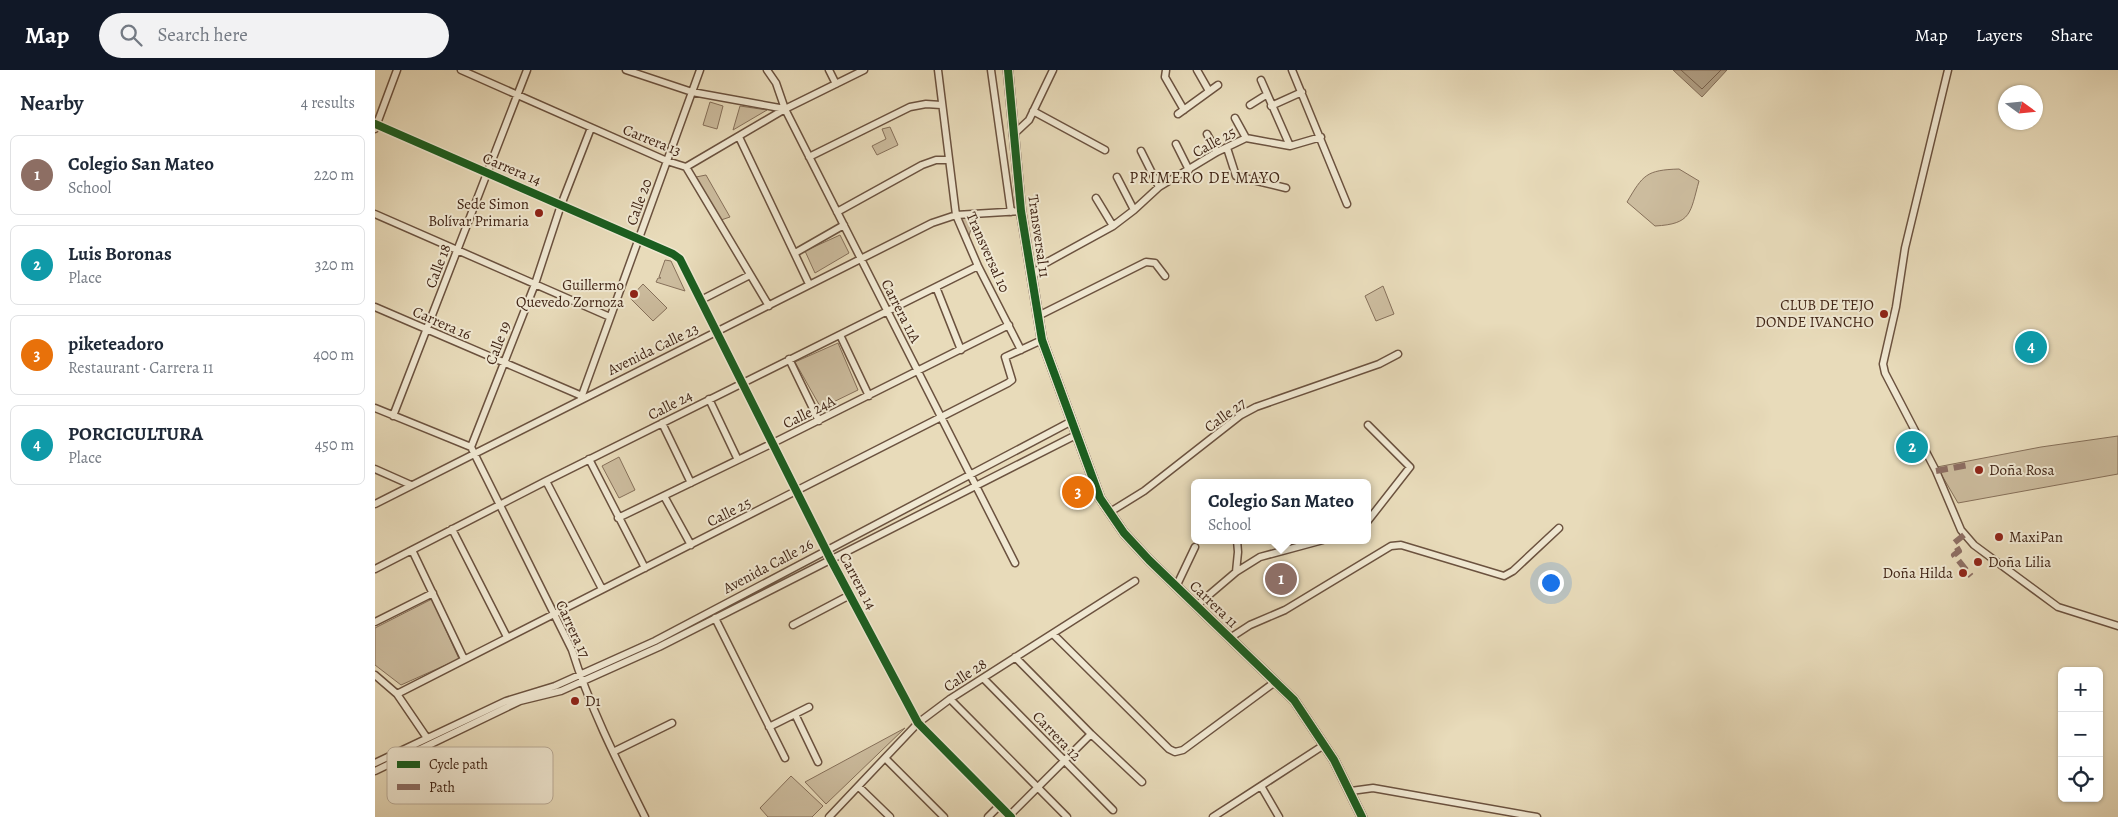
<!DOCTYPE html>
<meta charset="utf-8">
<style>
:root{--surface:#fff;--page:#f2f2f3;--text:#1f2937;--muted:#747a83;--line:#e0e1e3;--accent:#111827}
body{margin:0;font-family:Alegreya,serif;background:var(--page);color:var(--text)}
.controls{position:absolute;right:15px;bottom:15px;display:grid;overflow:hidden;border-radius:8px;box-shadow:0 1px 4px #0004}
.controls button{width:45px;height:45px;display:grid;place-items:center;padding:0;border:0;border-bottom:1px solid var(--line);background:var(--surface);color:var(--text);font:25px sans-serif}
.compass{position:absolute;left:1623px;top:15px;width:45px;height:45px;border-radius:50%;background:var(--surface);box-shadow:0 1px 4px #0004;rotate:105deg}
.you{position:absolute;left:1175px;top:512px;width:18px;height:18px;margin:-12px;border:4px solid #fff;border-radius:50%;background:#1a73e8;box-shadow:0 0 0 8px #1a73e833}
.badge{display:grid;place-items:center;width:32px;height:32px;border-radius:50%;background:var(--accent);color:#fff;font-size:16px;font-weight:700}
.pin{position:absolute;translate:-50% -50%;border:2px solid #fff;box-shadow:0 1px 5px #0006}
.popup{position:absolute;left:816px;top:409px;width:180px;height:65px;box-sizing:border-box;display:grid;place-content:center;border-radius:8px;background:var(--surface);filter:drop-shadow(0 1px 4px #0005);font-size:16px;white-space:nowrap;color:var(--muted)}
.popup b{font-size:19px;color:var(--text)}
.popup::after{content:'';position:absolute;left:50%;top:100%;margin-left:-10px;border:10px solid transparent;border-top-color:var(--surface)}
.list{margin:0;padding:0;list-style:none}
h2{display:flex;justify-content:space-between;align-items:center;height:65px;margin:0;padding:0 20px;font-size:21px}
h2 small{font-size:16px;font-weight:400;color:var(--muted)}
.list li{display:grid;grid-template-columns:32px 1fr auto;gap:15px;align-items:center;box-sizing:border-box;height:80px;margin:0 10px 10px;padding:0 10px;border:1px solid var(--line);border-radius:8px}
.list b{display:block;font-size:19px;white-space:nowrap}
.list p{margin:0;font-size:16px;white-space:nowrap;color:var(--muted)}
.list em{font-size:16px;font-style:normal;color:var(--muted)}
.icon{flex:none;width:28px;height:28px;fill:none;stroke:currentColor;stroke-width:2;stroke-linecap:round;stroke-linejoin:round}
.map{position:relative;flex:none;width:1743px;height:747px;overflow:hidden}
header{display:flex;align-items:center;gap:30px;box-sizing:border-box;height:70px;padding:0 25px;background:var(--accent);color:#fff}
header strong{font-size:24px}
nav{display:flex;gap:28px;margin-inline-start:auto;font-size:18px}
.search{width:350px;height:45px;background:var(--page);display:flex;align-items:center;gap:12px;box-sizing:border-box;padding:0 18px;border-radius:28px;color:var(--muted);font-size:19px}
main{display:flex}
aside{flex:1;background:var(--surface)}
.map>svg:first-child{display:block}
.green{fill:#ccbc9e;stroke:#86705a}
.water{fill:#af9d82;stroke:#836d57}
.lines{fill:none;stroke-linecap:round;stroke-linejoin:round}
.shore{stroke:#78614c;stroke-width:1}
.street-casing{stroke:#6b523f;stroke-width:9}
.secondary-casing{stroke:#412516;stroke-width:11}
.street{stroke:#f0e8d2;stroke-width:6}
.secondary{stroke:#f0e8d2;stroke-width:9}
.quiet{stroke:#8d6e63;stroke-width:6;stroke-dasharray:12 6;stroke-linecap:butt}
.cycleway-casing{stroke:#f0e8d2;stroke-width:11}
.cycleway{stroke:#1b5e20;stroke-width:8}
.poi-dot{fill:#8f2418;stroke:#f0e8d2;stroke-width:2}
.labels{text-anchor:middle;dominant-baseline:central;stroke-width:4;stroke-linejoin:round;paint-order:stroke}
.street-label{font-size:15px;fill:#412516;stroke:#f0e8d2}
.poi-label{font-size:15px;fill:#412516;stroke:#f0e8d2;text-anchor:end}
.neighbourhood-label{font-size:16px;letter-spacing:1px;fill:#412516;stroke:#f0e8d2}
.key{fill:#f0e8d2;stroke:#bcae9a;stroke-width:1}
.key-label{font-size:14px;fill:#412516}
</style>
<header>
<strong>Map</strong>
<div class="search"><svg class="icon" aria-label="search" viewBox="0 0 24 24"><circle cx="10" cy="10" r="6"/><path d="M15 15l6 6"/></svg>Search here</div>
<nav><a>Map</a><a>Layers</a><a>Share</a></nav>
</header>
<main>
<aside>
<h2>Nearby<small>4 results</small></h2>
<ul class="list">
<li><span class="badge" style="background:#8d6e63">1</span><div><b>Colegio San Mateo</b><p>School</p></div><em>220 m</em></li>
<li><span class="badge" style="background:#0f9aa8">2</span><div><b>Luis Boronas</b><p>Place</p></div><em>320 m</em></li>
<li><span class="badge" style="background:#e8710a">3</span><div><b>piketeadoro</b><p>Restaurant · Carrera 11</p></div><em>400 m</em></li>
<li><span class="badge" style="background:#0f9aa8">4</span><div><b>PORCICULTURA</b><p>Place</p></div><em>450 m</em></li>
</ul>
</aside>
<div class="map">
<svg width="1743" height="747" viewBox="0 0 1743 747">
<rect width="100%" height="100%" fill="#e8dbba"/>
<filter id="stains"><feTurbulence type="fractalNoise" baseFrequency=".004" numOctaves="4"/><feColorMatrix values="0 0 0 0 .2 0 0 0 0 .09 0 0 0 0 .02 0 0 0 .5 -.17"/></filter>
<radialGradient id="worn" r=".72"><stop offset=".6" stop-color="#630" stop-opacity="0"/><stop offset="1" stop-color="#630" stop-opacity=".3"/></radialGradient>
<path class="green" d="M335,32L348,36L342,59L328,55Z
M365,36L392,40L358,60Z
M515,57L523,75L502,85L497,76L511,69L507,59Z
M1304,99L1324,111C1315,143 1317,154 1280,156L1252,132C1268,105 1271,100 1304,99Z
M331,105L355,147L346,150L321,107Z
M600,143L592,174L581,145Z
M465,165L474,183L440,203L430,181Z
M290,190L296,191L310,221L281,212L283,208H286L284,207Z
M268,214L292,238L278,251L255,228Z
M1008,216L1019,244L1001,251L990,226Z
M463,273L483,320L446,338L420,292Z
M1743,366V404L1583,433L1562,397L1666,377Z
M244,387L260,420L244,428L227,396Z
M57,529L84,589L26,615L0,595V558Z
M530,658L451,734L430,712Z
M416,706L448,736L437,747H393L385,738Z"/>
<path class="water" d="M1298,0H1352L1327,27Z"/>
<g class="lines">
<path class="shore" d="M1306,0L1327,19L1346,0"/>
<g class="street-casing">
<path id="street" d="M86,0L292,91L311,97L394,236
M251,0L317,22L410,39
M392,0L401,13L410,39L640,493
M454,0L461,14
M563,0L581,145L603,196L646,280
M616,0L636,142
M791,0L790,7L809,40
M822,0L834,21
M917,0L972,134
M1573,0L1530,178L1521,237L1508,294L1510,303L1561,401L1586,460L1599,475L1683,537L1743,556
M886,10L915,76
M875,35L891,25
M896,36L927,22
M658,41L730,80
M803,44L843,15
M860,48L871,68
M0,54L298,184L305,189L455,488L543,653L636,747
M216,58L186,135L160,214L96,377L197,580C215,638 243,693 270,747
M0,59L22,0
M832,64L842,82
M638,65L654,50L678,0
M364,67L434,214
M801,74L814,100
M852,78L861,106L911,118
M766,81L784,117
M434,87L535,37L551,34L566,35
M311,97L410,39L489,0
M742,107L759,140
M721,128L738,156
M462,142L547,95L561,90H574
M0,144L235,247
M420,183L469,155
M657,208L667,195L738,156L759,140L784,117L842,82L871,68L915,76L946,67
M561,217L586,280
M326,230L375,205
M0,237L207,326
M663,246L771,192L780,193L790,206
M465,265L494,326
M414,289L444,351
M206,328L325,0
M334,329L363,390
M0,338L96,377
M18,346L152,0
M287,353L316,413
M214,389L270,498
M0,399L36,415
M171,411L227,519
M289,426L316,475
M0,434L557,153L581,145L646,141
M735,442L769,421L866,345L881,337L1004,294L1023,284
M243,448L398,373L634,255
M992,452L1035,397L993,355
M77,459L132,567
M37,480L89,589
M0,499L171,411L603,196
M861,502L885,487L948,470
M801,517L820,477
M821,536L861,502L863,482L862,470
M340,548L410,688
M0,552L58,523
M418,555L475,525
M678,564L794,679L800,682L808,680L900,612
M855,568L875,555L910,540L1016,476L1026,475L1129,506L1138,501L1184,458
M640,587L716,664L767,712
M0,605L22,624L52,668
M609,609L738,740
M22,624L633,313L637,310L630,287L667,270
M575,629L692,747
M420,644L443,692
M394,657L434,637
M238,682L297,653
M511,689L569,747
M0,693L131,631L180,616L280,571L697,351
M0,701L145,631L186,621L284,577L701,365
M886,716L904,747
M484,717L515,747
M976,721L998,718L1162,747
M634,746L716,664
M454,747L543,653L575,629L760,511
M613,747L625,735
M838,747L949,675"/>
</g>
<g class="secondary-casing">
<path id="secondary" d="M633,0L646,141L667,270L725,428L749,463L774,490L919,630L959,690L987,747"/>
</g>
<use href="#street" class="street"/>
<use href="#secondary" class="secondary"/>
<path class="quiet" d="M1561,401L1593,395
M1589,465L1579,473L1584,481L1579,485L1596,506"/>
<g class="cycleway-casing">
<path id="cycleway" d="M633,0L646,141L667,270L725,428L749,463L774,490L919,630L959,690L987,747
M0,54L298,184L305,189L455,488L543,653L636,747"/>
</g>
<use href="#cycleway" class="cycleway"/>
</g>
<g class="poi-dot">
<circle cx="164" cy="143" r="5"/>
<circle cx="259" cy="224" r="5"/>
<circle cx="1509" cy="244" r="5"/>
<circle cx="1604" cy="400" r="5"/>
<circle cx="1624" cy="467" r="5"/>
<circle cx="1603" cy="492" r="5"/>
<circle cx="1588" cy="503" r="5"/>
<circle cx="200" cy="631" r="5"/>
</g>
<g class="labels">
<g class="street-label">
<text transform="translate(277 70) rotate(22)">Carrera 13</text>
<text transform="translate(839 72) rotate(-29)">Calle 25</text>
<text transform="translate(137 99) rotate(23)">Carrera 14</text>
<text transform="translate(264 132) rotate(-70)">Calle 20</text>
<text transform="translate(664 166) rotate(82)">Transversal 11</text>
<text transform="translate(613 182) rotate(66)">Transversal 10</text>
<text transform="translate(63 196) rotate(-69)">Calle 18</text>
<text transform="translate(526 241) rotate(63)">Carrera 11A</text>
<text transform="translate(67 253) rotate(24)">Carrera 16</text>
<text transform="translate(123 273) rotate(-69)">Calle 19</text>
<text transform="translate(278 279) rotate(-26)">Avenida Calle 23</text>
<text transform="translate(295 335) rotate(-27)">Calle 24</text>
<text transform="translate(434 342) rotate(-26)">Calle 24A</text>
<text transform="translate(850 345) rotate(-36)">Calle 27</text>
<text transform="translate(354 442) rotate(-27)">Calle 25</text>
<text transform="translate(393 496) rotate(-28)">Avenida Calle 26</text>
<text transform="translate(483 511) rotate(62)">Carrera 14</text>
<text transform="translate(839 534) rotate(44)">Carrera 11</text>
<text transform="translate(198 559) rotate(65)">Carrera 17</text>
<text transform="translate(590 605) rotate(-33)">Calle 28</text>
<text transform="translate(682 666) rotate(46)">Carrera 12</text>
</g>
<g class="poi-label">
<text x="154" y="134">Sede Simon<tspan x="154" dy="17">Bolívar Primaria</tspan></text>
<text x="249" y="215">Guillermo<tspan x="249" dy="17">Quevedo Zornoza</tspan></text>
<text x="1499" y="235">CLUB DE TEJO<tspan x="1499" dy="17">DONDE IVANCHO</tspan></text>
<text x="1614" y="400" text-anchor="start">Doña Rosa</text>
<text x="1634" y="467" text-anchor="start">MaxiPan</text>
<text x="1613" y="492" text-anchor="start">Doña Lilia</text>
<text x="1578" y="503">Doña Hilda</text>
<text x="210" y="631" text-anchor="start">D1</text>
</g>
<g class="neighbourhood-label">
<text x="830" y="108">PRIMERO DE MAYO</text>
</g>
</g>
<rect x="12" y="677" width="166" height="57" rx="8" class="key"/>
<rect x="22" y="691" width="23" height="7" fill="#1b5e20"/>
<rect x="22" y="714" width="23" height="6" fill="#8d6e63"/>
<g class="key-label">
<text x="54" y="699">Cycle path</text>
<text x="54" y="722">Path</text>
</g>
<rect width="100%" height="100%" filter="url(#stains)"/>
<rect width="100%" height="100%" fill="url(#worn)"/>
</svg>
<div class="controls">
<button>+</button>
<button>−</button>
<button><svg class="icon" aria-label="locate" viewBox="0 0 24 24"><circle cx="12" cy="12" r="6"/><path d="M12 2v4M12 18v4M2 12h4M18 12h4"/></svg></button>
</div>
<svg class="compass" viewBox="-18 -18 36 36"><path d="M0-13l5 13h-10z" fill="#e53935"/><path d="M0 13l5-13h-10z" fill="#747a83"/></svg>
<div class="you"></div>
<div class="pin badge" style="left:906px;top:509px;background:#8d6e63">1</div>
<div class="popup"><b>Colegio San Mateo</b>School</div>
<div class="pin badge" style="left:1537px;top:377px;background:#0f9aa8">2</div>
<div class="pin badge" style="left:703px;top:422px;background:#e8710a">3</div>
<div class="pin badge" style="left:1656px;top:277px;background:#0f9aa8">4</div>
</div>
</main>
